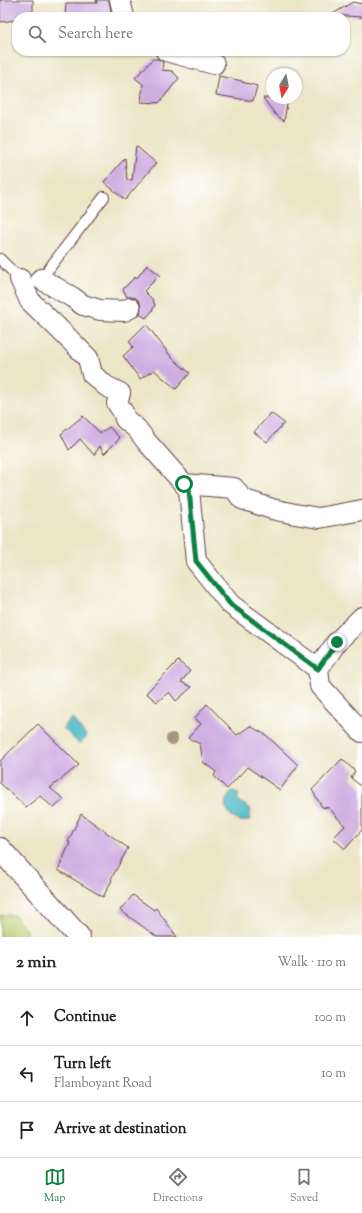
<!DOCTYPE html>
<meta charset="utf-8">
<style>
:root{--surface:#fff;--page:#f2f2f2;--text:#222;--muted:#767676;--line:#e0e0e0;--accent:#0b8043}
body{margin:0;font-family:"Sorts Mill Goudy",serif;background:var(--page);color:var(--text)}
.compass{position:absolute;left:266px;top:68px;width:36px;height:36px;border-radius:50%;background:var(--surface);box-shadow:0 1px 3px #0004;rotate:190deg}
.stop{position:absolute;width:12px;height:12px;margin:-9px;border:3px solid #0b8043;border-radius:50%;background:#fff}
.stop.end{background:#0b8043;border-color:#fff;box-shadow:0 1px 4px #0008}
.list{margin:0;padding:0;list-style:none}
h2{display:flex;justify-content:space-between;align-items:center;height:52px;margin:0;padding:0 16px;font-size:17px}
h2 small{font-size:13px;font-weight:400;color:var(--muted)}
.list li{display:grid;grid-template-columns:26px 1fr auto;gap:12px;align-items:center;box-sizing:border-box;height:56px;padding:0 16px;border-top:1px solid var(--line)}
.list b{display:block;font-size:15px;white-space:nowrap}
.list p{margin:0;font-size:13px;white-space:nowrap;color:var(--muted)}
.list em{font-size:13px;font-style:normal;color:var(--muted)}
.icon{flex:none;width:22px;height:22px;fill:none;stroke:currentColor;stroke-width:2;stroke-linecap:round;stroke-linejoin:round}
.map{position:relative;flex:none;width:362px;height:937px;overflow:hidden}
.search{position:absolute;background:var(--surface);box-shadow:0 1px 3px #0004;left:12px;right:12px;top:12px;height:44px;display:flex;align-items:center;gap:10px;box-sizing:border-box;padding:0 14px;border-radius:16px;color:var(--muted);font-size:15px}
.sheet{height:220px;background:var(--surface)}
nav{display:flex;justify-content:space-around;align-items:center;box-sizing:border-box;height:56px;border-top:1px solid var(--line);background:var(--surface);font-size:11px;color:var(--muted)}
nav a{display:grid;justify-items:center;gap:2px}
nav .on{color:var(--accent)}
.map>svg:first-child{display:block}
.green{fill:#b9cf73;stroke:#82774f}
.water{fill:#4cbac5;stroke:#4b6c78}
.building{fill:#ceade1}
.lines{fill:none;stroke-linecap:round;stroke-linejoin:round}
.service-casing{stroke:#623d42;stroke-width:12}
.minor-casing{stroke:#623d42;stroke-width:22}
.tertiary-casing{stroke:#623d42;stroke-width:24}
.service{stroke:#fff;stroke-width:10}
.minor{stroke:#fff;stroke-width:20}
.tertiary{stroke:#fff;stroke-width:22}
.tree{fill:#a5967d}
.route{stroke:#0b8043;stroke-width:5}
</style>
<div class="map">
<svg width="362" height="937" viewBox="0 0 362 937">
<rect width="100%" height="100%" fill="#fff"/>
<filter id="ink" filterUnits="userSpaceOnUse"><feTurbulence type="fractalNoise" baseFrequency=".025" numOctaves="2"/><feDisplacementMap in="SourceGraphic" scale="8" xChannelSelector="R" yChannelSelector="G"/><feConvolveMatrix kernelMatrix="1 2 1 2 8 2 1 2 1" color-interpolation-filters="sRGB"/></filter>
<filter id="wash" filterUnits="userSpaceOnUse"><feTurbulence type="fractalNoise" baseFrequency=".012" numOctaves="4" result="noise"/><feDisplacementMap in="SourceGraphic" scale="16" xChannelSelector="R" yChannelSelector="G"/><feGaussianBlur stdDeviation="0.9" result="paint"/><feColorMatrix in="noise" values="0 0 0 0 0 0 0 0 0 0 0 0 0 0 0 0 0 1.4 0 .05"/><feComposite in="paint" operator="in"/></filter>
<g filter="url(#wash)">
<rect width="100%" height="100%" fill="#ece6c7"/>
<path class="green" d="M0,915H14L27,931L23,937H0Z"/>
<path class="water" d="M72,718L87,737L79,744L63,728Z
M232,791L239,793L237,801L245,805L251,810L249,821C236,823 231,817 225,806L226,800Z"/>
<g id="blocks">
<path class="building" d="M0,0H33V17H17V20L0,22Z
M96,0H109L112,17H65L66,3H97Z
M353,2L362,4V17L331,15Z
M153,59H158L163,62L162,70L172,71L179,78L159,103L141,102L143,84L135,78Z
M219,76L242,81V82L257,86L253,101L216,95Z
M263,98H288L284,121L275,114Z
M136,146L156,163L125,200L104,182L125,158L127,180H132Z
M147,265L160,275L144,291L152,299L155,305L152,311L146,318L140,314L141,308L140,303L136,298L131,297H127L123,289L135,277L137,278Z
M146,324L172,358L190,373L176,389L154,370L140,379L123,356L133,347L129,341Z
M271,413L284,423L267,442L254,432Z
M83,416L100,433L109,427L120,438L104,454L100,446L94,455L80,439L69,450L61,434Z
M178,661L190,671L181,682L192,687L176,701L169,692L157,702L146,693Z
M207,704L237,735L250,726L266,735L298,765L280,790L247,767L227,789L214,776L216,772L203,762L200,744L188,738L201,724L195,718Z
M38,724L79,765L50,788L64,799L54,808L40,796L26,807L0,783V761Z
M342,759L355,771L351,778L362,787V830L345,849L333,838L345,826L329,808L322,807L312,790Z
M81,814L128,848L111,879L112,880L103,897L58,870L70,843L68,842Z
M133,895L154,910L156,908L177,937H157L120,910Z"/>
</g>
</g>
<g filter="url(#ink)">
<use href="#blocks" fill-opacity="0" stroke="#623d42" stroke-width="1"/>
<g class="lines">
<g class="service-casing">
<path id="service" d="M0,259L20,279H23
M39,279H41L104,197"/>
</g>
<g class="minor-casing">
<path id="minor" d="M120,0L124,17
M166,51L214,64
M20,279L30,301L57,327L88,358L92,374L106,386L120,393L117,403L123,412L125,419L137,429L146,441L184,484L234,488L242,499L272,509L295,514L319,518L362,510
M41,279L72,297L83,305L100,310L124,311L130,308
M184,484L189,490L196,561L230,604L318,669
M362,617L337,642L318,669L320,686L362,732"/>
</g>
<g class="tertiary-casing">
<path id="tertiary" d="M0,849L79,937"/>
</g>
<use href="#service" class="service"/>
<use href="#minor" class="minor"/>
<use href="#tertiary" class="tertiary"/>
</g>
<circle class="tree" cx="172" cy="739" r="6"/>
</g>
<g class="lines" filter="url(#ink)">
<path class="route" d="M184,484L189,490L196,561L230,604L318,669L337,642"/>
</g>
</svg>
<svg class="compass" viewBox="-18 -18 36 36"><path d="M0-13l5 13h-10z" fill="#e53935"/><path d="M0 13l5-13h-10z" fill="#767676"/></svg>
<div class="stop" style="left:184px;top:484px"></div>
<div class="stop end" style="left:337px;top:642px"></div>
<div class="search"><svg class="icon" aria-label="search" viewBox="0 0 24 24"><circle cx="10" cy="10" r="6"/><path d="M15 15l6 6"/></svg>Search here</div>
</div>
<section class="sheet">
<h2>2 min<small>Walk · 110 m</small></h2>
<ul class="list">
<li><svg class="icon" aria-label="ahead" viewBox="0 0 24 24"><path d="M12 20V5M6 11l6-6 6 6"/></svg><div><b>Continue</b></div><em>100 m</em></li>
<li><svg class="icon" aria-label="left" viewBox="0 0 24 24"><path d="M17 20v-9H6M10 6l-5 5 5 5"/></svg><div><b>Turn left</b><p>Flamboyant Road</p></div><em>10 m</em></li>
<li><svg class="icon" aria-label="arrive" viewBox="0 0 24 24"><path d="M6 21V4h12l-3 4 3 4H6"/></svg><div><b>Arrive at destination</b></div></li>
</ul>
</section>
<nav>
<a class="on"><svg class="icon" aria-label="map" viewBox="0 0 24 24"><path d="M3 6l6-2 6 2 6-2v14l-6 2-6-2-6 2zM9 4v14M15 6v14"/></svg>Map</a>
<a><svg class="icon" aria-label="directions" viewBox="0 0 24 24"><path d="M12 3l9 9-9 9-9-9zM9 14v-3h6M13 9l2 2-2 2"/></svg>Directions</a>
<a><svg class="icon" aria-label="saved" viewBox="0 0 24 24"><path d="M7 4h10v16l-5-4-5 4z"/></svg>Saved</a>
</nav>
